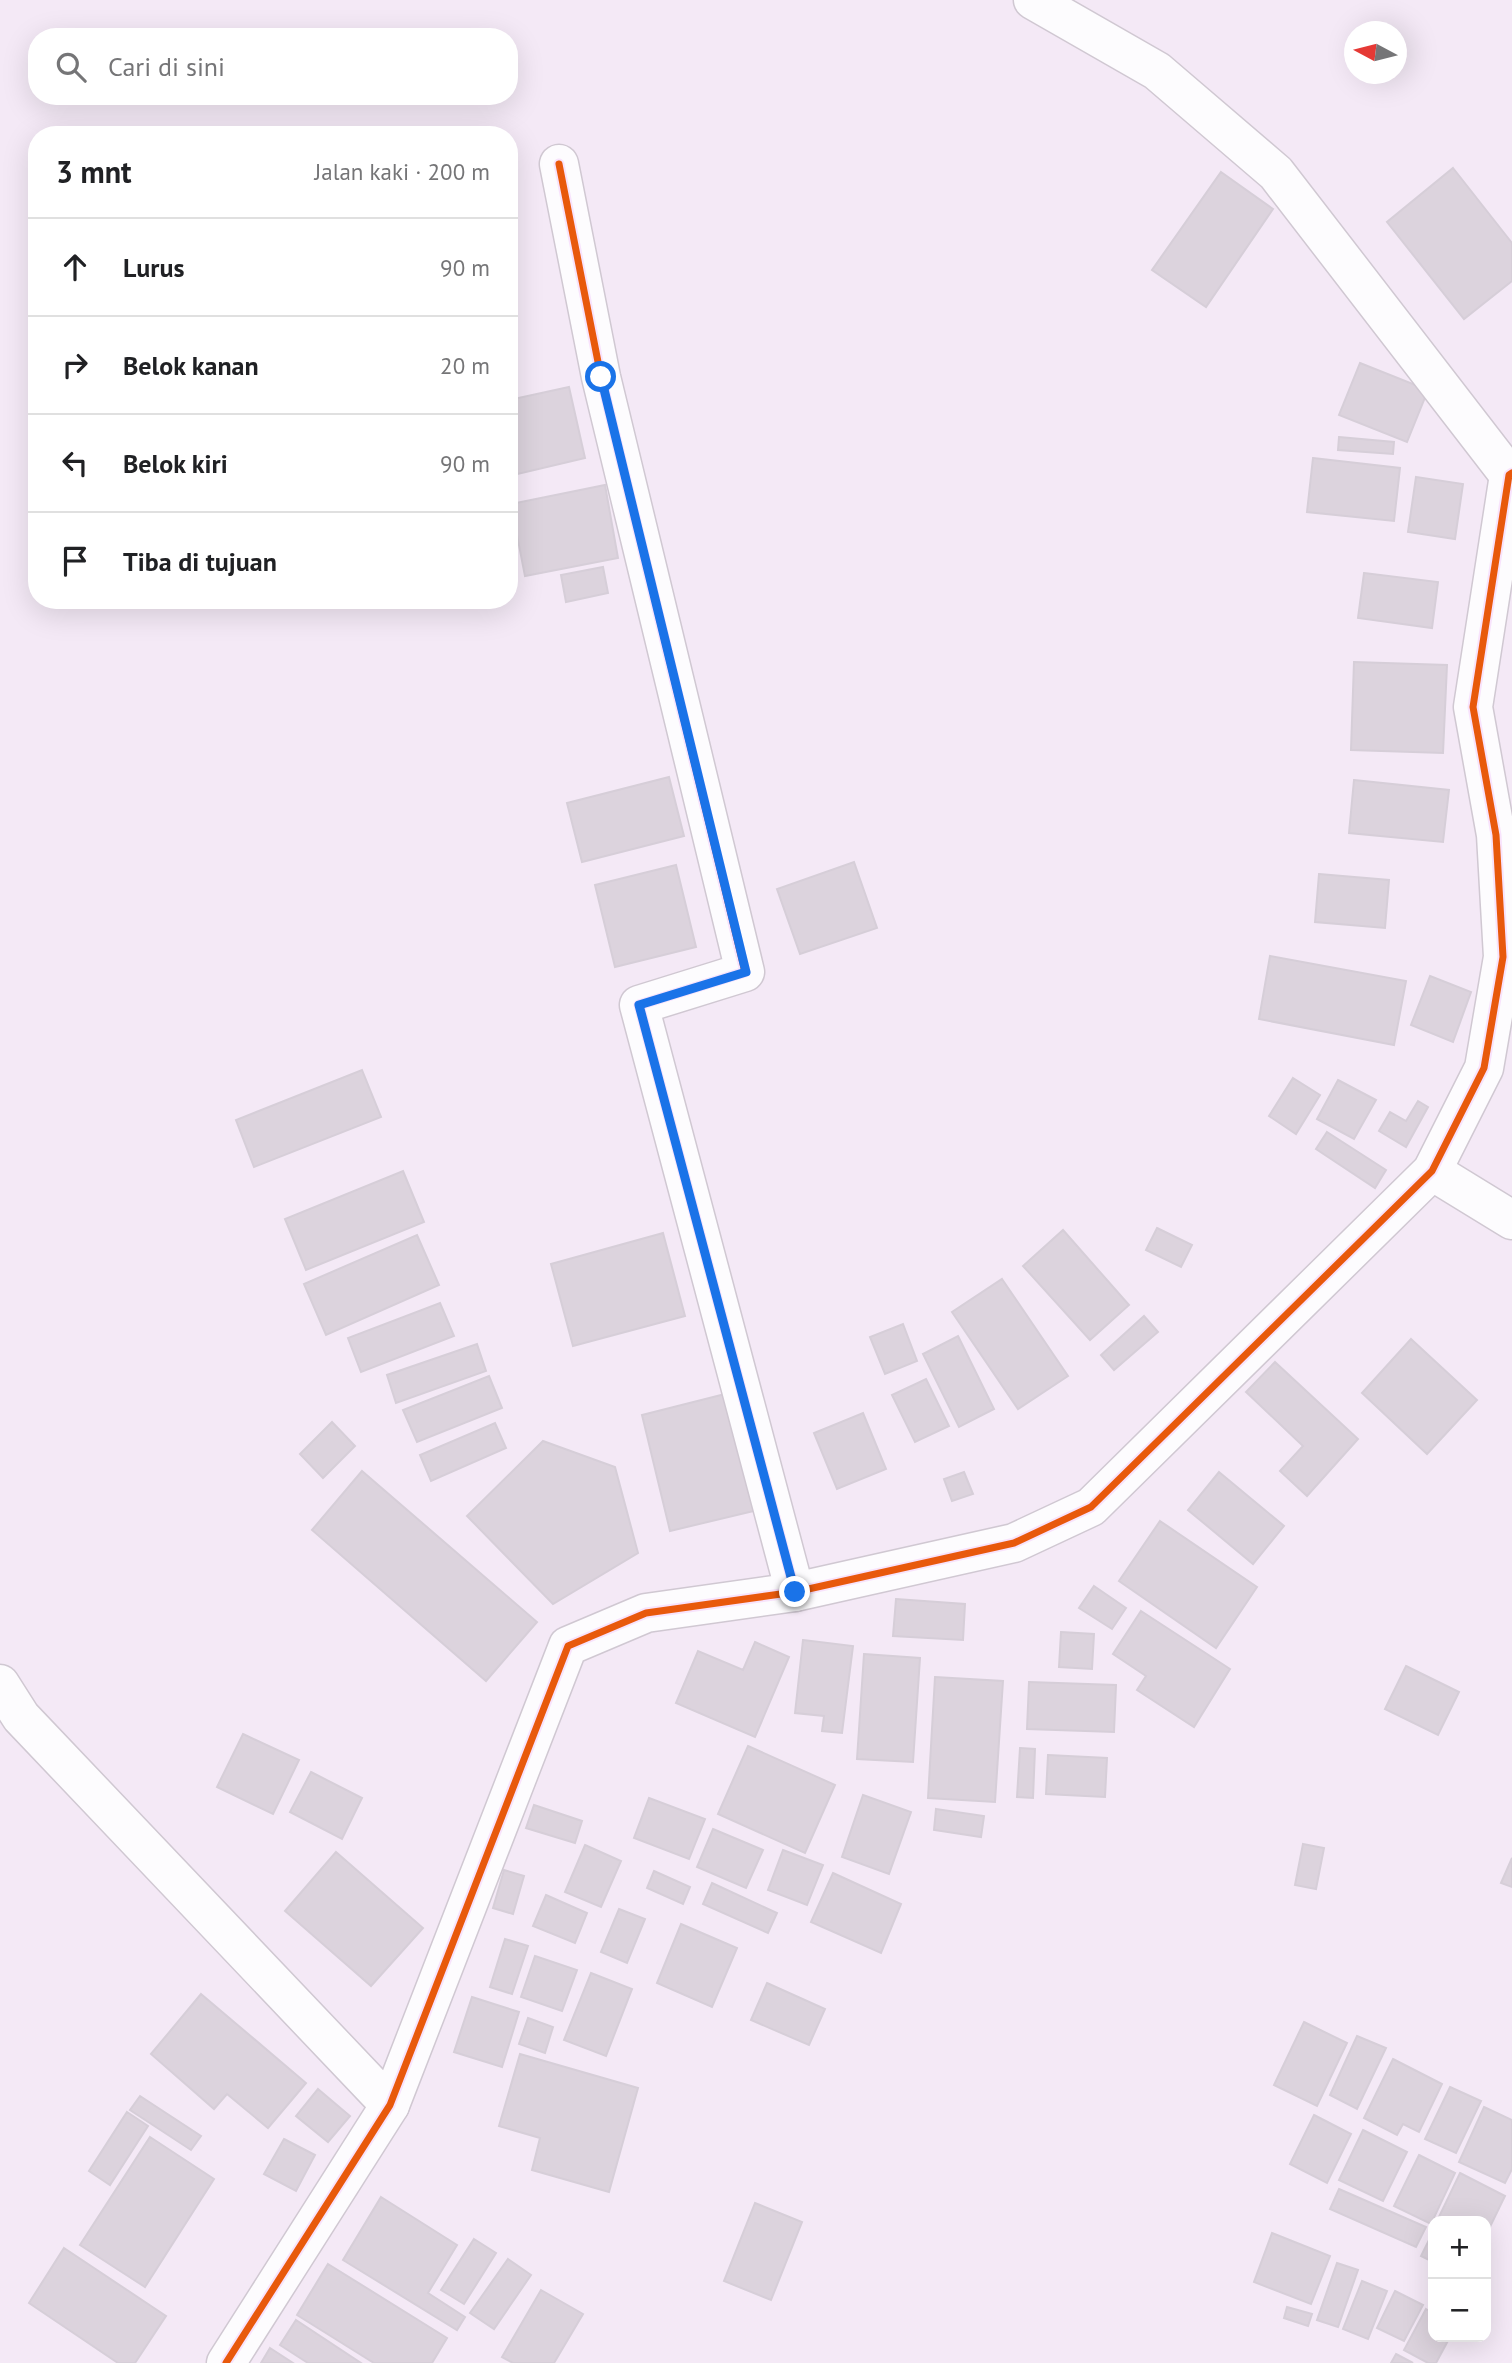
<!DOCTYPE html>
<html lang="id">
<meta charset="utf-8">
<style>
:root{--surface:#fff;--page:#f2f2f2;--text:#202124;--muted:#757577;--line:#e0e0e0}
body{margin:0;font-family:"PT Sans",sans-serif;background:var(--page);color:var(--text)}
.controls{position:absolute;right:21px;bottom:21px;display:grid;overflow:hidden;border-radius:14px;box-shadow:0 7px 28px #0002}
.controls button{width:63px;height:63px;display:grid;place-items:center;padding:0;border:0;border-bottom:2px solid var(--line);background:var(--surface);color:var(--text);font:35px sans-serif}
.compass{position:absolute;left:1344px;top:21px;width:63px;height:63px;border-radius:50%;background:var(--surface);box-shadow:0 7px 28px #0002;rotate:277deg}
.stop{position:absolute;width:21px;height:21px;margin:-16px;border:5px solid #1a73e8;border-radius:50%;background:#fff}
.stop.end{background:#1a73e8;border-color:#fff;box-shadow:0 2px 7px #0008}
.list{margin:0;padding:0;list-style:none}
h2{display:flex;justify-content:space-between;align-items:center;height:91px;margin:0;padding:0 28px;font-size:30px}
h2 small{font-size:23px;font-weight:400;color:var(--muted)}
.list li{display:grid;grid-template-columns:46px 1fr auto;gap:21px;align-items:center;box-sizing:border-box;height:98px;padding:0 28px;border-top:2px solid var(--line)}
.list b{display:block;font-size:26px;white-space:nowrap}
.list em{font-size:23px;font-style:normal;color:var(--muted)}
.icon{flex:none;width:38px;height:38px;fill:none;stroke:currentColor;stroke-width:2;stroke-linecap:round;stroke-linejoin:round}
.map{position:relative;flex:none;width:1512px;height:2363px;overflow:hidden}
.search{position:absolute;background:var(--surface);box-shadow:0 7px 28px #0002;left:28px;top:28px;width:490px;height:77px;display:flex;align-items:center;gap:18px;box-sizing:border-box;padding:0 24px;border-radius:28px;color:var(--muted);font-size:26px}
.panel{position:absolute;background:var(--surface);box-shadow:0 7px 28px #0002;left:28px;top:126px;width:490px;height:483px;border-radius:28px}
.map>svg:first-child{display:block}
.building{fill:#dcd3dd;stroke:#d6ced8;stroke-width:2}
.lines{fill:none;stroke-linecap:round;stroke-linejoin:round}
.street-casing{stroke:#d0c8d2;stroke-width:41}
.secondary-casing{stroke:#d0c8d2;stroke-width:41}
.street{stroke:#fdfcfe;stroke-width:38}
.secondary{stroke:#fdfcfe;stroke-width:38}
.cycleway-casing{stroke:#f8e3fc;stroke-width:11}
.cycleway{stroke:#e8590c;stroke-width:7}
.route{stroke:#1a73e8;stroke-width:9}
</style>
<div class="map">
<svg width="1512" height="2363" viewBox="0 0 1512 2363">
<rect width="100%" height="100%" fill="#f4e9f6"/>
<path class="building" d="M1453,168L1512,243V281L1464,319L1387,222Z
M1221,172L1273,209L1206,307L1152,270Z
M1360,363L1428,390L1407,442L1339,415Z
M569,387L585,458L509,476V400Z
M1339,437L1394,442L1393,454L1338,450Z
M1313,458L1400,468L1394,521L1307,512Z
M1416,477L1463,484L1455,539L1408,532Z
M605,485L618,558L525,576L511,504Z
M603,567L608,593L566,602L561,575Z
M1364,573L1438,582L1432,628L1358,618Z
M1354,662L1447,665L1443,753L1351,750Z
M669,777L684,836L582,862L567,803Z
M1354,780L1449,790L1443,842L1349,833Z
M854,862L877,928L800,954L777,889Z
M676,865L696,947L615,967L595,885Z
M1319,874L1389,880L1385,928L1315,922Z
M1270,956L1406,981L1394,1045L1259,1019Z
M1430,976L1471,992L1453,1042L1411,1025Z
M362,1070L381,1117L254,1167L236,1120Z
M1293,1078L1320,1095L1296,1134L1269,1116Z
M1338,1080L1376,1100L1354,1139L1317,1119Z
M1418,1101L1428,1107L1406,1147L1379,1131L1390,1112L1406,1121Z
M1327,1132L1386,1170L1375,1188L1316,1149Z
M403,1171L424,1222L306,1270L285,1219Z
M1157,1228L1192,1245L1181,1267L1146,1250Z
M1063,1230L1129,1305L1090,1340L1023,1266Z
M663,1233L685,1316L573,1346L551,1264Z
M417,1235L439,1285L326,1335L304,1284Z
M1002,1279L1068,1376L1018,1409L952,1312Z
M440,1303L454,1336L361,1372L348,1338Z
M1144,1316L1158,1332L1114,1370L1101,1355Z
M903,1324L917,1361L885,1374L870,1337Z
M958,1336L994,1409L959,1427L923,1354Z
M1411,1339L1477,1400L1427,1454L1362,1393Z
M477,1344L486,1371L396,1403L387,1375Z
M1275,1362L1358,1439L1307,1496L1280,1471L1303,1446L1246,1392Z
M489,1376L502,1408L417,1442L403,1410Z
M926,1379L949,1426L915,1442L892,1395Z
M733,1392L762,1509L670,1531L642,1415Z
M863,1413L886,1469L837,1489L814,1433Z
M332,1422L355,1446L323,1478L300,1454Z
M495,1423L506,1448L431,1481L420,1455Z
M543,1441L615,1467L638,1553L553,1604L467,1516Z
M362,1471L537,1622L486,1681L312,1530Z
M964,1472L973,1494L952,1501L944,1479Z
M1219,1472L1284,1526L1253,1564L1188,1510Z
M1160,1521L1257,1587L1216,1648L1119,1581Z
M1094,1586L1126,1608L1112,1629L1079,1608Z
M896,1599L965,1604L963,1640L893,1636Z
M1141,1611L1230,1669L1194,1727L1137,1690L1146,1676L1113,1654Z
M1061,1632L1094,1634L1092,1669L1059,1667Z
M803,1640L853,1646L842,1733L822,1731L824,1716L795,1713Z
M755,1642L789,1657L755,1737L676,1703L698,1651L743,1670Z
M864,1654L920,1658L913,1762L857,1759Z
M1406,1666L1459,1692L1438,1735L1385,1709Z
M935,1677L1003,1681L995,1802L928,1798Z
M1029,1682L1116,1685L1114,1732L1027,1729Z
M243,1734L299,1760L273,1814L217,1787Z
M748,1746L835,1785L805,1853L718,1814Z
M1020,1748L1035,1749L1033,1798L1017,1797Z
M1048,1755L1107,1758L1105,1797L1046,1794Z
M311,1772L362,1798L342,1839L290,1812Z
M863,1795L911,1812L889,1874L842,1857Z
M649,1798L705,1819L689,1859L634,1838Z
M534,1805L582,1821L575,1843L526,1828Z
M936,1809L984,1816L981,1837L934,1830Z
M713,1829L763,1850L746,1888L697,1867Z
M1303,1844L1324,1848L1316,1889L1295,1885Z
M585,1845L621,1861L601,1907L565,1892Z
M783,1850L823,1865L807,1905L768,1890Z
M336,1852L423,1928L371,1986L285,1911Z
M1512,1858V1887L1501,1883Z
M504,1870L524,1876L513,1914L493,1908Z
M654,1871L690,1887L683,1904L647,1888Z
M833,1873L901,1904L881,1953L811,1922Z
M712,1883L777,1913L768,1933L703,1904Z
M546,1895L587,1913L575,1943L533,1926Z
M619,1909L645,1919L627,1963L601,1952Z
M681,1924L737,1948L712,2007L657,1983Z
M505,1939L528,1946L512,1994L490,1987Z
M535,1956L577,1970L562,2011L521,1997Z
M591,1973L632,1989L606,2056L564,2040Z
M767,1983L825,2009L809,2045L751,2020Z
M201,1994L306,2083L268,2128L227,2094L214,2109L151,2054Z
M472,1997L519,2012L502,2067L454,2052Z
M528,2018L553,2027L545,2053L519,2044Z
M1304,2022L1347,2043L1317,2106L1274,2085Z
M1357,2036L1386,2048L1357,2109L1330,2095Z
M520,2054L638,2088L609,2192L532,2170L540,2138L499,2126Z
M1393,2059L1442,2084L1419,2132L1403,2124L1397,2135L1364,2118Z
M1450,2087L1481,2101L1456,2153L1425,2139Z
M318,2089L350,2116L328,2142L296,2116Z
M140,2096L201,2136L191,2150L130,2110Z
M1484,2107L1512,2120V2169L1505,2183L1459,2162Z
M127,2112L148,2126L110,2185L89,2171Z
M1314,2115L1351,2134L1327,2183L1290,2164Z
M1363,2130L1407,2152L1383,2201L1339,2180Z
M150,2137L214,2179L145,2287L80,2245Z
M284,2139L315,2155L296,2191L264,2174Z
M1419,2155L1455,2173L1431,2224L1394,2206Z
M1460,2173L1505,2196L1486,2235V2221H1437Z
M1339,2189L1426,2227L1416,2247L1330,2209Z
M381,2197L457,2245L428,2293L465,2317L457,2330L343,2260Z
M755,2203L802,2222L771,2300L724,2281Z
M1272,2233L1330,2256L1311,2304L1254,2282Z
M1430,2238L1433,2239V2262L1421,2256Z
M474,2239L496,2253L464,2304L441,2290Z
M64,2248L166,2316L135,2363H118L29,2303Z
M508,2259L531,2275L494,2329L470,2313Z
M1337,2263L1358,2270L1338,2327L1317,2320Z
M328,2264L447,2338L432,2363H374L297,2315Z
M1362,2281L1387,2291L1368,2339L1343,2329Z
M541,2290L583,2314L554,2363H513L502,2357Z
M1395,2291L1423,2305L1404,2341L1377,2328Z
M1287,2307L1312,2314L1308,2326L1284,2318Z
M1426,2309L1433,2313V2337H1450L1436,2363H1428L1404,2350Z
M296,2320L361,2363H308L280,2345Z
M270,2348L293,2363H261Z
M1396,2354L1413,2363H1391Z"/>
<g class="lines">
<g class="street-casing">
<path id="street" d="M1033,0L1157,71L1276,173L1509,475
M559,164L601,377L745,972L639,1005L795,1592
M1432,1171L1512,1220
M0,1684L21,1717L390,2105"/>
</g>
<g class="secondary-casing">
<path id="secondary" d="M226,2363L390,2105L568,1646L646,1613L795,1592L1014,1543L1091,1507L1432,1171L1484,1068L1503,957L1496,835L1473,707L1509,475L1512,473"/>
</g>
<use href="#street" class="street"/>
<use href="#secondary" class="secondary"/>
<g class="cycleway-casing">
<path id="cycleway" d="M559,164L601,377L745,972L639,1005L795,1592
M226,2363L390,2105L568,1646L646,1613L795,1592L1014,1543L1091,1507L1432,1171L1484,1068L1503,957L1496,835L1473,707L1509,475L1512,473"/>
</g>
<use href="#cycleway" class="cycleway"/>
</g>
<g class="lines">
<path class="route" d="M601,377L746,972L639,1005L795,1592"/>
</g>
</svg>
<div class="controls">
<button>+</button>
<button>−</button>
</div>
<svg class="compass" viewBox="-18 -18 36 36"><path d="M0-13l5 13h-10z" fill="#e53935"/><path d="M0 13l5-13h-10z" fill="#757577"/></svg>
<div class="stop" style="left:601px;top:377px"></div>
<div class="stop end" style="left:795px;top:1592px"></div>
<div class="search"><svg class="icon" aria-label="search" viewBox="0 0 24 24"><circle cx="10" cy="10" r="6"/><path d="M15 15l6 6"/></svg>Cari di sini</div>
<section class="panel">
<h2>3 mnt<small>Jalan kaki · 200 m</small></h2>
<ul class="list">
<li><svg class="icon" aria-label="ahead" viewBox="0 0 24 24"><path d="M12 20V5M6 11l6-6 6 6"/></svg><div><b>Lurus</b></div><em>90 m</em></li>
<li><svg class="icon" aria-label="right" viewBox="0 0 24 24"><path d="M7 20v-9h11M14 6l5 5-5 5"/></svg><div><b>Belok kanan</b></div><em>20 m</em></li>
<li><svg class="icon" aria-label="left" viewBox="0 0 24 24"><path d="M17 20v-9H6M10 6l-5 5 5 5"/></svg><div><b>Belok kiri</b></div><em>90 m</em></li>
<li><svg class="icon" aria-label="arrive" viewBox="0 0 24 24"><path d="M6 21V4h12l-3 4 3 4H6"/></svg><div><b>Tiba di tujuan</b></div></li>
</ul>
</section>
</div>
